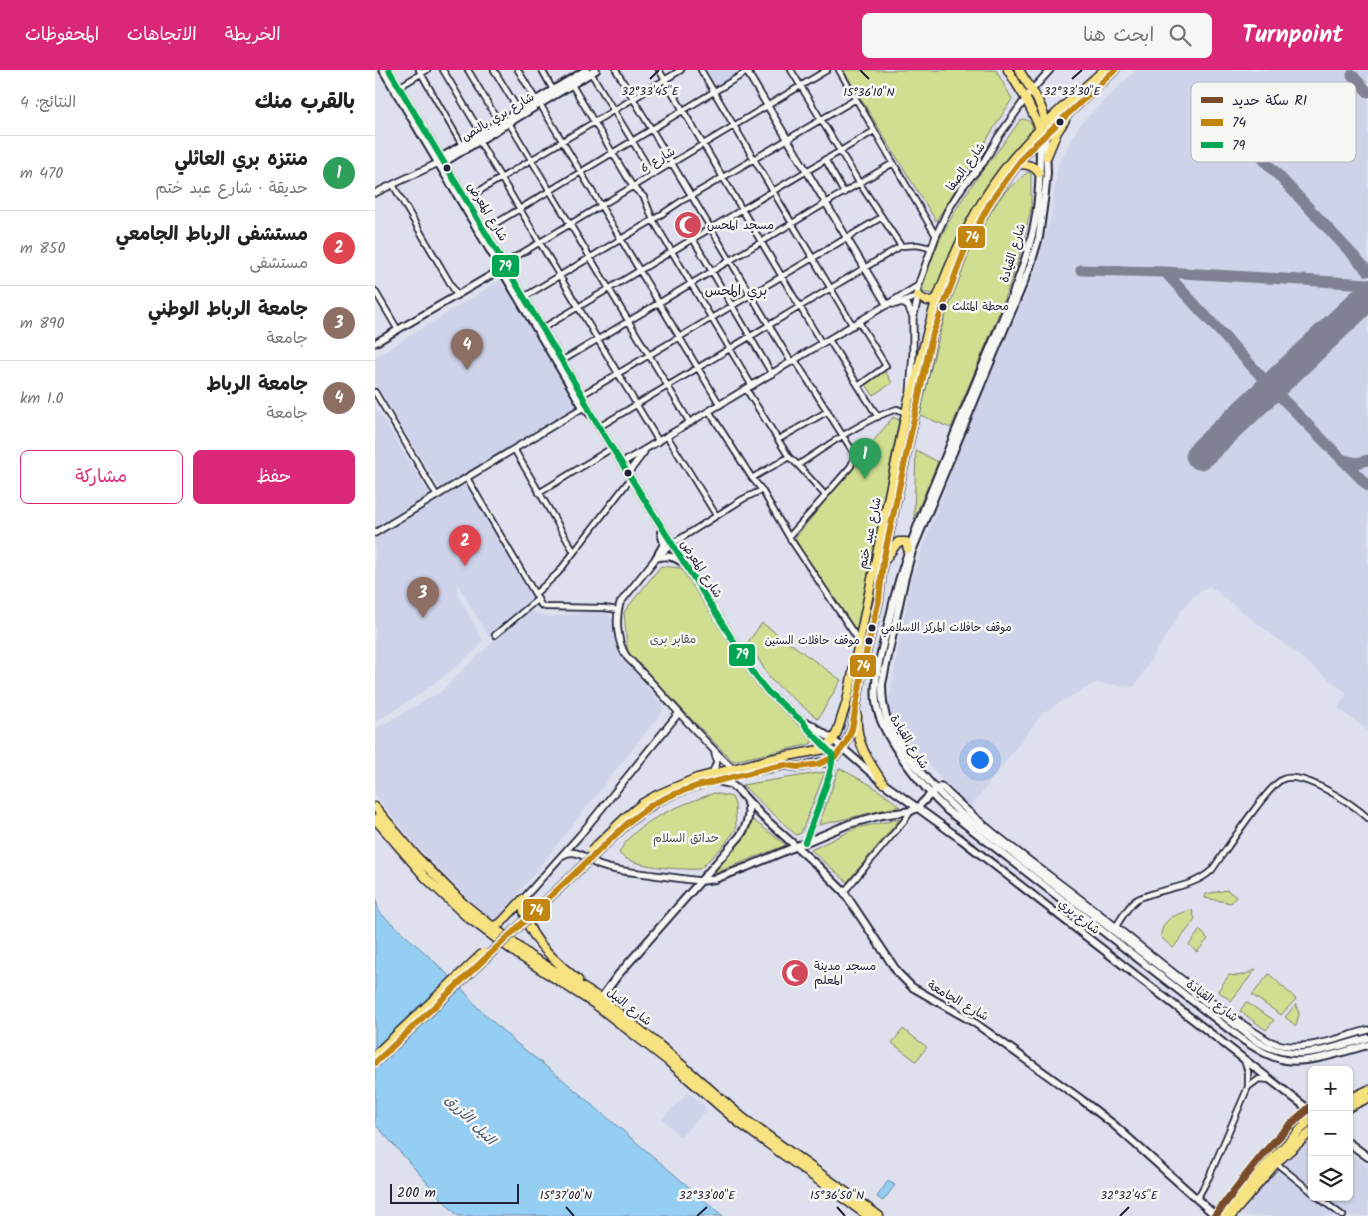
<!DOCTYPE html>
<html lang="ar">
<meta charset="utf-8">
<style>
:root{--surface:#fff;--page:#f6f6f6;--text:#222;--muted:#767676;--line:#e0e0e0;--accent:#db2777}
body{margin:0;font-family:Kalam,"Playpen Sans Arabic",sans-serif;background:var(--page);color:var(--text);direction:rtl}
.controls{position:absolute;right:15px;bottom:15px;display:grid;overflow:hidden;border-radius:8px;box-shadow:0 1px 4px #0004}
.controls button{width:45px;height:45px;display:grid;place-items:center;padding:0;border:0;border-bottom:1px solid var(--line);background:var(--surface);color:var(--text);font:25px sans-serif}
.scale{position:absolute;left:15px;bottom:12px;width:129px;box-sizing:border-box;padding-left:5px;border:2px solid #22223b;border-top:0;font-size:14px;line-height:18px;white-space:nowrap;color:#22223b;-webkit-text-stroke:4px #f6f6f2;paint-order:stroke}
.you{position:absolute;left:604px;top:689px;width:18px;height:18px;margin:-12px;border:4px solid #fff;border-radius:50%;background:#1a73e8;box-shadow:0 0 0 8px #1a73e833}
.badge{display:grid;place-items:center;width:32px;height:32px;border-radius:50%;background:var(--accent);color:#fff;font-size:16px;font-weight:700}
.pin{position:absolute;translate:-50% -41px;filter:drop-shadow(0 1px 2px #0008)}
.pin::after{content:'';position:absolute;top:26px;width:18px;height:15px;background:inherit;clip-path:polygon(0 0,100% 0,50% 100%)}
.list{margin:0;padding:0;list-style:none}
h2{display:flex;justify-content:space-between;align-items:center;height:65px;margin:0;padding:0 20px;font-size:21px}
h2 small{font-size:16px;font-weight:400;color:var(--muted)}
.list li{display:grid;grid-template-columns:32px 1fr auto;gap:15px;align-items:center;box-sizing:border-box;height:75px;padding:0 20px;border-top:1px solid var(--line)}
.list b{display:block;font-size:19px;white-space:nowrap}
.list p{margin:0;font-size:16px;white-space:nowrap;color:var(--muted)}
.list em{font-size:16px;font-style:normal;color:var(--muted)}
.actions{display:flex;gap:10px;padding:15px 20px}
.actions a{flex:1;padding:11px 0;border:1px solid var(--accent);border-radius:8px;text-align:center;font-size:18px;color:var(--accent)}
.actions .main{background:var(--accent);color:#fff}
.icon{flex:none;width:28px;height:28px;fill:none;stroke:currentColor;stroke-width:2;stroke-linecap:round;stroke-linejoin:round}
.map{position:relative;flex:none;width:993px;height:1146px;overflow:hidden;direction:ltr}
header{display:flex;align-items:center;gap:30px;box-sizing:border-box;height:70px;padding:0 25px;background:var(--accent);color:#fff}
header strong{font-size:24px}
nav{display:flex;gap:28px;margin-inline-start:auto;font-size:18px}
.search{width:350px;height:45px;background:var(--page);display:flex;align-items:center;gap:12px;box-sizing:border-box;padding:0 18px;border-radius:8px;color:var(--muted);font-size:19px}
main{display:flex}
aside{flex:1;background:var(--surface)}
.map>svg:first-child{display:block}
.built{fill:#ced3e9}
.green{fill:#d0de91;stroke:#798066}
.water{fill:#94cef3;stroke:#6689a9}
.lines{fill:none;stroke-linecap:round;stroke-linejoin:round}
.taxiway{stroke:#808294;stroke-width:11}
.runway{stroke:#808294;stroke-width:29}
.minor-casing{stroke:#22223b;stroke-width:8}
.tertiary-casing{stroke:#22223b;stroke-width:9}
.secondary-casing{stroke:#22223b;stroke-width:10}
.primary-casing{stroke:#22223b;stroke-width:11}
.minor{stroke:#f6f6f2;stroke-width:4.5}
.tertiary{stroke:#f6f6f2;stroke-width:5.5}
.secondary{stroke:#f6f6f2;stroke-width:6}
.primary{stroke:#f7e281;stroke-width:8}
.primary-bridge-casing{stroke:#22223b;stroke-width:11;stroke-linecap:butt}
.primary-bridge{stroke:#f7e281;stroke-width:8}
.bus-1-casing{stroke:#f6f6f2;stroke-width:10}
.bus-2-casing{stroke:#f6f6f2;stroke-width:10}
.bus-1{stroke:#c2850f;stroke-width:6}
.bus-2{stroke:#00a651;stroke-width:6}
.rail-1-casing{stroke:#f6f6f2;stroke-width:11}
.rail-1{stroke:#7a4b2a;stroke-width:8}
.ticks{fill:none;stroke:#22223b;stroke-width:2}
.bus-dot{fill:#22223b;stroke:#f6f6f2;stroke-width:2}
.labels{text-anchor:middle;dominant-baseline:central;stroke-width:5;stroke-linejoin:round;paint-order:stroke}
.bus-label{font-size:11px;fill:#22223b;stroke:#f6f6f2;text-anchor:start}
.street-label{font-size:12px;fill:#22223b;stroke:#f6f6f2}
.poi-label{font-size:12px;fill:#22223b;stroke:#f6f6f2;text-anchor:start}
.park-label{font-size:12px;fill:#4e5150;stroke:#f6f6f2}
.neighbourhood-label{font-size:14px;fill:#22223b;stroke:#f6f6f2}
.water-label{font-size:14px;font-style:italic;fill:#445672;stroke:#f6f6f2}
.key{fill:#f6f6f2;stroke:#b6b6bb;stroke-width:1}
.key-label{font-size:14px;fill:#22223b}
.ticks-label{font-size:12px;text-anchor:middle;fill:#22223b;stroke:#f6f6f2;stroke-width:5;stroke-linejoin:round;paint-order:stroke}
.line-badge{stroke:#f6f6f2;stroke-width:2}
.badge-label{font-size:14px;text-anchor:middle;font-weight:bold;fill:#fff}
</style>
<header>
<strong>Turnpoint</strong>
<div class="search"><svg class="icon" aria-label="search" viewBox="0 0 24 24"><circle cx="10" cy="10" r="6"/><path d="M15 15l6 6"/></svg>ابحث هنا</div>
<nav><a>الخريطة</a><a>الاتجاهات</a><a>المحفوظات</a></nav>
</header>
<main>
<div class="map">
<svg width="993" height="1146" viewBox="0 0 993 1146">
<rect width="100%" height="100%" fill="#dee1ed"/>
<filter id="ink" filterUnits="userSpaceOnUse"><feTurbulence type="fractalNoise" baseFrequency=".02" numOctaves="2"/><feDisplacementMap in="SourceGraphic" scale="10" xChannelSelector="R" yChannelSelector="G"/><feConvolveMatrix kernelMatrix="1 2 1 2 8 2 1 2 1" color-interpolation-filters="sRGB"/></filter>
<g filter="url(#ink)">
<path class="built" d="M327,0H369L370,1L339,20Z
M761,0H993V661L963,638L972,623L834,516L818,527L806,541L759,617L721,613L689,630L668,643L594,739L528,667L519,652L513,635L536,509L586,375L657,210L676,144L683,94L706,53Z
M129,208L205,336L66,420L0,314V287Z
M0,336L55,425L0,457Z
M93,413L158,528L114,567L76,504L82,515L83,525L108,570L103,578L84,595L44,625L0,652V468Z
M151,540L175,547L227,540L238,548L239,568L244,584L290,638L120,853L97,833L43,777L0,725V659L65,622Z
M313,1022L333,1039L305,1067L287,1049Z
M937,1069V1127H974V1082L993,1096V1146H866L877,1129L911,1090Z"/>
<path class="green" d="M468,0H621L637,29L561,151Z
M648,49L652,50L658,55L655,66L625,99L594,146L574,186L559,224L547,222C557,175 582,134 611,96C622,81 635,66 645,50Z
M653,102L656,104V139L642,195L618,258L576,358L545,345C562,270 580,192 625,128C632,118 644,110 653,102Z
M510,301L517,313L498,325L490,313Z
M518,347L524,350L481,564L434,495L420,468Z
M541,380L563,392L539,449Z
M286,496L306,498L385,620L438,668L436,674L358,691L253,585L249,542Z
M387,553L466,610L443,649L396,610L373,572Z
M464,698L496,715L525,736L444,755Z
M450,702L426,763L421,765L367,715Z
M339,723L357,727L360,734L361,759L348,776L325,799C307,800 254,797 244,783C260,750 307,735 339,723Z
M525,749L472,812L436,780L481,758Z
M378,750L411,775L335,805L371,766Z
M852,820L861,827L856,833L830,828L831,824Z
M817,840L820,850L798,878L786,867C786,848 802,844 817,840Z
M825,860L833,869L822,882L814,875Z
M880,899H881L856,931L843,921L854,905C865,907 871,905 880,899Z
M894,904L921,929L906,945L877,925Z
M871,932L899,950L891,960L865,941Z
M921,934L924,944L921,956L910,947Z
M528,959L552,977L541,991L517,973Z"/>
<path class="water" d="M0,826L4,842L58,890L90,922L103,938L140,972L187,1009L348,1146H83C54,1117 28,1084 0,1054Z
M513,1111L520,1115L508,1131L502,1127Z"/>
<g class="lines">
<path class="taxiway" d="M977,5L993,22
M888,89L993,201
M706,200L790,202L993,214
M790,202L896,317L993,416
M968,390L982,393L993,390"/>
<path class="runway" d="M825,385L993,226"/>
<g class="minor-casing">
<path id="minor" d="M44,0L87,75
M68,0L106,63
M93,0L124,52
M119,0L144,41
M143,0L161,30
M167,0L178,20
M241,0L416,292
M284,0L447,274
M326,0L478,256
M416,0L485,114L526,176
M464,0L561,166
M216,3L278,105
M197,15L258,117L269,127L278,150L377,316
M24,17L52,0
M165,34L345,335
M134,53L315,353
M104,71L284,372
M450,89L469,123
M18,115L82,225
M91,129L306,0
M108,161L375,0
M318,169L397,304
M127,195L452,0
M0,221L23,260
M149,227L278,150L308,130L316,126L481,29
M168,258L499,61
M454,270L503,347
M185,292L518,93
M483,316L511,296L484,252
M371,319L414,387L423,395L450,425
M0,322L62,426
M205,326L507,147
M334,341L377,408L387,420L414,467L484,571
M224,357L526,176L542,175L556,178
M292,366L341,445
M404,369L453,341
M139,379L199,482
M423,395C452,376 489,349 522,339L531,343
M92,408L160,524
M377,408L414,387
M164,423L237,378
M414,467L476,396L480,385L420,290
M297,474L368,429L387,420
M243,540L229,538L170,537L166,535L160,524L183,503L256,408
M120,565L163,529
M469,822L530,750L536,741
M740,858C746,849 752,837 761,830C765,827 771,826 776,824C797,817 820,816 837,800C849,783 893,715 908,709C928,701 978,734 993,748
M869,990L873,1002V1016
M901,1093L937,1122
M943,1127L968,1146
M822,1129L834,1107L873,1017L884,1009L895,1010"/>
</g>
<g class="tertiary-casing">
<path id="tertiary" d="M371,0L512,235
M0,123L61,94L65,95
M526,232L533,236L538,247
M515,234H521L543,226
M0,273L130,197
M535,324L538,283V249L542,231L543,216L561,166L573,140L588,116L608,93L624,66L656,21L675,0
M247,393L543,216
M253,403L269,382
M0,463L212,335
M297,474L281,488L245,533C240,549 242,573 252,587C288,623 320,663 357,698
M336,705C340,697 344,692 340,684
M561,720L566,716C613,763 670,801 722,842C777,885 835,935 894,971C926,985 962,968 993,960
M188,785C204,777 211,791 226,796C243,802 262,802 279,805C295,807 309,809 325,811
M148,829L206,764L303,644"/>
</g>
<g class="secondary-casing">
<path id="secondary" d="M8,0L208,337L216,345
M14,0L207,325L218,347L237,378L381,607L393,622L428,652L432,658L457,684C461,698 436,755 430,772
M670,55L672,103L670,123L664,167L655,197L537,481L529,511L507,614C507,627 508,640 513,652C527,684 559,719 584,742L880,970C920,995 951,979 993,968
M665,67C665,99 665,134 657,165C648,202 632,238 617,274C599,316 582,358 565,400C545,448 526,495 515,546C509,572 498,606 501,632C505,666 548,718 573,741L868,970C881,978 894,987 910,990C935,994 969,981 993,975
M64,89L211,0
M66,94L221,0
M281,488L289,474L286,462
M281,488C291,485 298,486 307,492
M428,652L435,654L458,670L508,713L587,770L937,1042
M342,711L355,714L362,719L387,746L444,797L469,822L523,903L537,917L600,953L707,1030L738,1054L841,1146
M325,811L340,809L372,797L474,754L507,745L536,741L542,738L559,721
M223,932L243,905L365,766C373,754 376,743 371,729
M974,1073L993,1087"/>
</g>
<g class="primary-casing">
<path id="primary" d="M633,0L651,29L664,56V61
M644,0C653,16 670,35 670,55
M672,86L682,62L690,50
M642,94C651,95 658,94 664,103
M543,226C550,231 555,233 562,228
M509,491L523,472H531L533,479
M482,646C480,672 494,692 508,713
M0,737L42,787L89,834L155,886L225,928L284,975L368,1048L504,1146
M251,747L268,733L282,725L322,708L396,689L450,679L458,670L462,662L472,631L534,328C541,316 543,302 546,288C551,267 556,246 563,226C583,171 609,119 649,76C673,49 702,24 729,0
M0,749L50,807L91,846L145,886L221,935L293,991L363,1052L493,1146
M255,751C262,746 269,740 277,735C309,715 362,705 399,697L410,695L423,697L450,692L461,686L471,673L477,659L489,591L504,530L508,492L557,266L589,182L616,131L651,83L740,0
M148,829C147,864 178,889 203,910
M118,857L126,853L148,829
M974,1029L993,1020
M974,1037L993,1028
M930,1052L934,1040L937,1039
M849,1146L896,1090L937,1048
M856,1146L901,1093L937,1061"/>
</g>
<use href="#minor" class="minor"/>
<use href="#tertiary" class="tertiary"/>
<use href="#secondary" class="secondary"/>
<use href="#primary" class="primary"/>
<g class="primary-bridge-casing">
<path id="primary-bridge" d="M216,781L251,747
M0,985L108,883
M0,993L255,751"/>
</g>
<use href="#primary-bridge" class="primary-bridge"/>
<g class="bus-1-casing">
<path id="bus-1" d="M0,993L255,751L278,734L299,724L322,716L399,697L410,695L423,697L444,694L461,686L471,673L477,659L489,591L504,530L508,492L557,266L589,182L616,131L651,83L740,0"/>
</g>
<g class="bus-2-casing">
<path id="bus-2" d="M14,0L207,325L218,347L237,378L381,607L393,622L428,652L432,658L457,684C461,698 436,755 430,772"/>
</g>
<use href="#bus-1" class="bus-1"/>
<use href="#bus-2" class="bus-2"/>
<g class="rail-1-casing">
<path id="rail-1" d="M840,1146C870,1107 898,1067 937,1036"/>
</g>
<use href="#rail-1" class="rail-1"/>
</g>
</g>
<path class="ticks" d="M485,0L494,9M275,9L284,0M697,9L707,0M191,1137L199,1146M462,1137L470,1146M322,1146L332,1137M745,1146L754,1137"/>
<defs>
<g id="mosque-disc" transform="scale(1.4375)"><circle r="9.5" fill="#d1495b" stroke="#f6f6f2"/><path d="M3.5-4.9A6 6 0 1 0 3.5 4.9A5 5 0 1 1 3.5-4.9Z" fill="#fff"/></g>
</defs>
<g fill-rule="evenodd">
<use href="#mosque-disc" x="313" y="155"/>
<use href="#mosque-disc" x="420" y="903"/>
</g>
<g class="bus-dot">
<circle cx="685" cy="52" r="4.5"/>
<circle cx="72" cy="98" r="4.5"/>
<circle cx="568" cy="237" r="4.5"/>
<circle cx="253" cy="403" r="4.5"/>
<circle cx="497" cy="558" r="4.5"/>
<circle cx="494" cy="571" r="4.5"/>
</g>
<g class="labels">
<g class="bus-label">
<text x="577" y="237">محطة المثلث</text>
<text x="506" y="558">موقف حافلات المركز الاسلامي</text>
<text x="485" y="571" text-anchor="end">موقف حافلات الستين</text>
</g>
<g class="street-label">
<text transform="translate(123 47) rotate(-31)">شارع بري بالنص</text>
<text transform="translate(283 90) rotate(-31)">شارع 6</text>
<text transform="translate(591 97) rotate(-54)">شارع الصفا</text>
<text transform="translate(112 142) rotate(59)">شارع المعرض</text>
<text transform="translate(638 183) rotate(-73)">شارع القيادة</text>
<text transform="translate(495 463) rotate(-78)">شارع عبد ختم</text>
<text transform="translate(326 499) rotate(57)">شارع المعرض</text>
<text transform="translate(534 672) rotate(58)">شارع القيادة</text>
<text transform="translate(704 847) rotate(38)">شارع بري</text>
<text transform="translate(583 931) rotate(30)">شارع الجامعة</text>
<text transform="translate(837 931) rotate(37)">شارع القيادة</text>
<text transform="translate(254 937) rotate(38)">شارع النيل</text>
</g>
<g class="poi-label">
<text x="332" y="155">مسجد المحس</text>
<text x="439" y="896">مسجد مدينة<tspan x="439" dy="14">المعلم</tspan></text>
</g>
<g class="park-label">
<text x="298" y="569">مقابر برى</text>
<text x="311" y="768">حدائق السلام</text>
</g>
<g class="neighbourhood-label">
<text x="361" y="221">بري المحس</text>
</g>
<g class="water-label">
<text transform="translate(95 1050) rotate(45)">النيل الأزرق</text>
</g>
</g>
<rect x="816" y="12" width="165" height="80" rx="8" class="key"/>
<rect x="826" y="27" width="22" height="6" fill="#7a4b2a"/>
<rect x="826" y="49" width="22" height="7" fill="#c2850f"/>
<rect x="826" y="72" width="22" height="6" fill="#00a651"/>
<g class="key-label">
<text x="857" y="35">سكة حديد R1</text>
<text x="857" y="57">74</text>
<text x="857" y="80">79</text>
</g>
<g class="ticks-label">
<text x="275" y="25">32°33'45"E</text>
<text x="697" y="25">32°33'30"E</text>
<text x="494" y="26">15°36'10"N</text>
<text x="191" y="1129">15°37'00"N</text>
<text x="462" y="1129">15°36'50"N</text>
<text x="332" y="1129">32°33'00"E</text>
<text x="754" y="1129">32°32'45"E</text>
</g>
<g class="line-badge">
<rect x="582" y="155" width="29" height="24" rx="5" fill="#c2850f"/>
<rect x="116" y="184" width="29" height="24" rx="5" fill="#00a651"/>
<rect x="353" y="573" width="28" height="24" rx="5" fill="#00a651"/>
<rect x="474" y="584" width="28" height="24" rx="5" fill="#c2850f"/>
<rect x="147" y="828" width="29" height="24" rx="5" fill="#c2850f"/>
</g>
<g class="badge-label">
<text x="597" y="172">74</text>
<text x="130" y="201">79</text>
<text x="367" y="589">79</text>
<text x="488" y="601">74</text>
<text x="161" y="845">74</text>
</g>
</svg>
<div class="controls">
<button>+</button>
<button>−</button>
<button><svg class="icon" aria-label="layers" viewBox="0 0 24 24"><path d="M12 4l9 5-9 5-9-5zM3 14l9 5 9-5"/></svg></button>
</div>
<div class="scale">200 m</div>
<div class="you"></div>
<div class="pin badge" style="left:490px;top:409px;background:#2e9e5b">1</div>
<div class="pin badge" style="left:90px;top:496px;background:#e0444e">2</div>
<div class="pin badge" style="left:48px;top:548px;background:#8d6e63">3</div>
<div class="pin badge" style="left:92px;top:300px;background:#8d6e63">4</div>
</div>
<aside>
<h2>بالقرب منك<small>النتائج: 4</small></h2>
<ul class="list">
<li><span class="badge" style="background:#2e9e5b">1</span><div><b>منتزه بري العائلي</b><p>حديقة · شارع عبد ختم</p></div><em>470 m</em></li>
<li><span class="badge" style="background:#e0444e">2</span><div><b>مستشفى الرباط الجامعي</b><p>مستشفى</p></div><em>850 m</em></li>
<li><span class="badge" style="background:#8d6e63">3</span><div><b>جامعة الرباط الوطني</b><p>جامعة</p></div><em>890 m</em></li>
<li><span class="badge" style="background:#8d6e63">4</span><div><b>جامعة الرباط</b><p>جامعة</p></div><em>1.0 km</em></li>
</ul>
<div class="actions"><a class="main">حفظ</a><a>مشاركة</a></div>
</aside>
</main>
